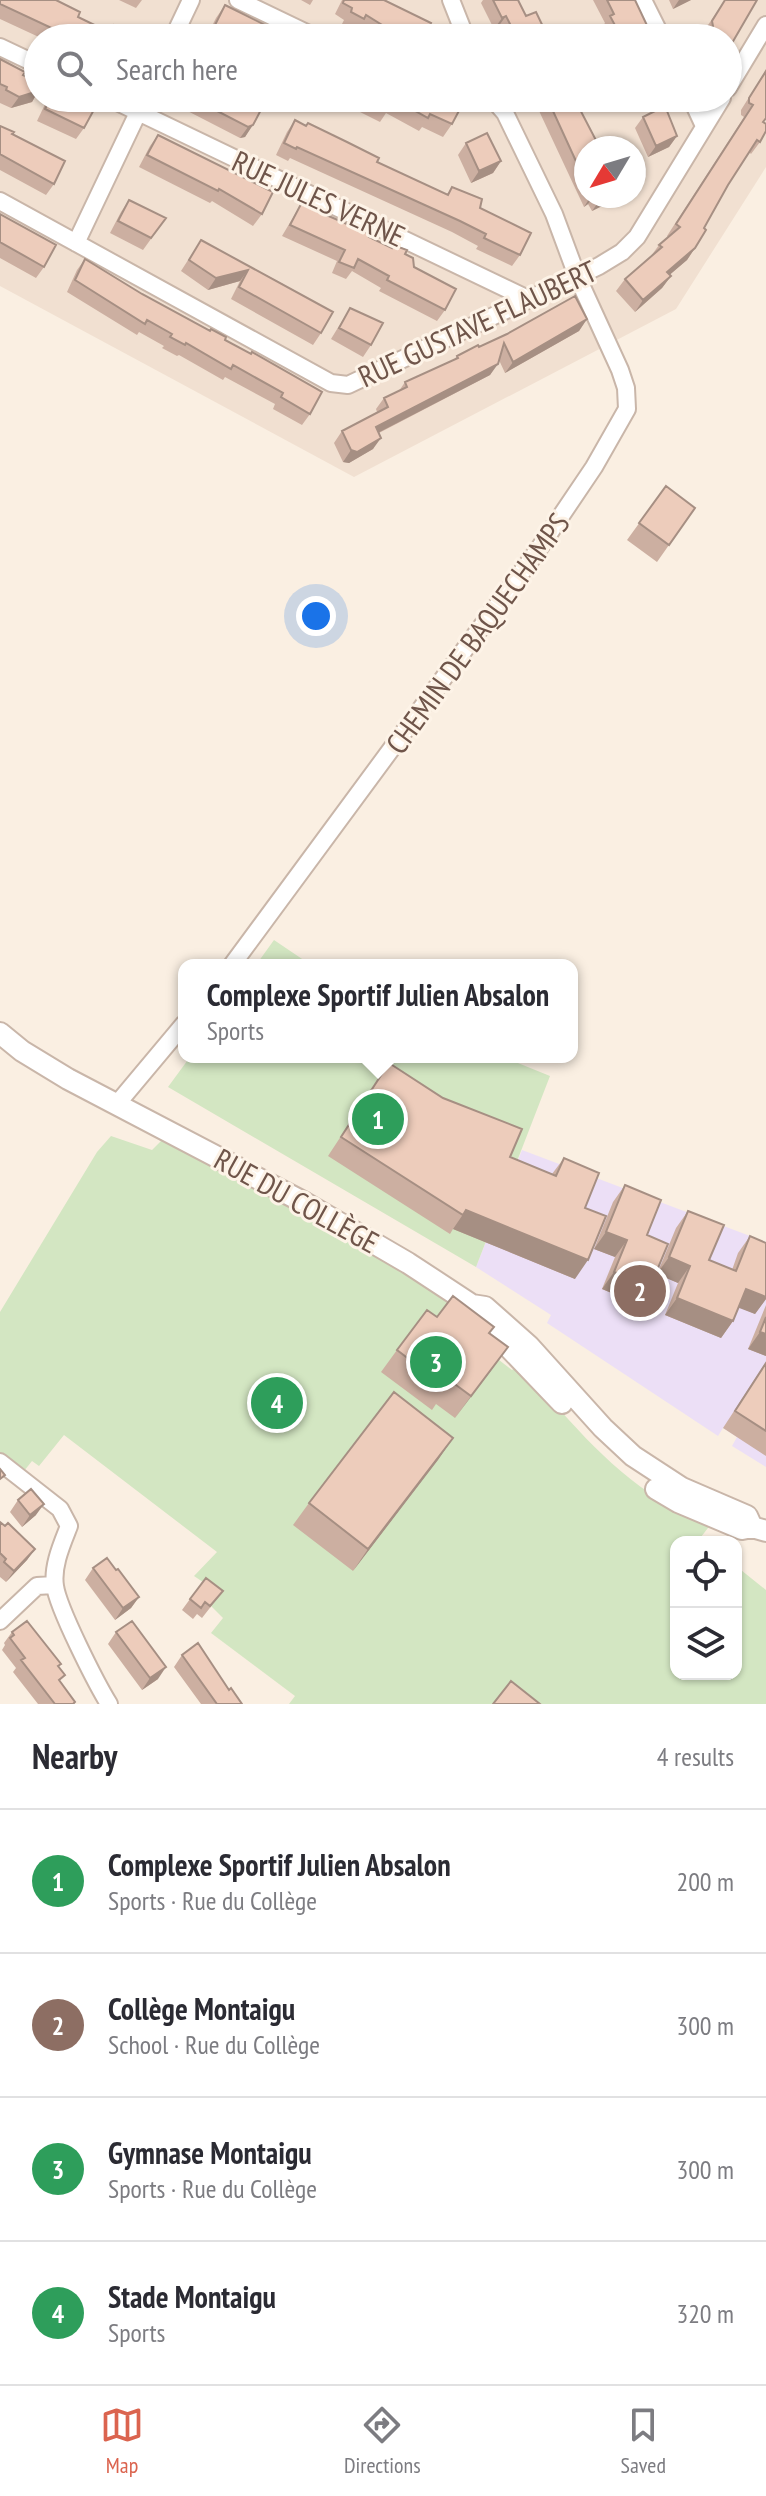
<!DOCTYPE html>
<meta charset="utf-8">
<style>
:root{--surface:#fff;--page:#f2f2f3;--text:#2b2b33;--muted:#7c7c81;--line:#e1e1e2;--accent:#db644f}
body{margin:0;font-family:"PT Sans Narrow",sans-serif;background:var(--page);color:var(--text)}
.controls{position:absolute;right:24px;bottom:24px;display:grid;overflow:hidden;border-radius:16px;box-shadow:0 2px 6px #0004}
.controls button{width:72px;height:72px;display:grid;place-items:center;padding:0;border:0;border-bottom:2px solid var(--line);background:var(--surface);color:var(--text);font:40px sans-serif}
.compass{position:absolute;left:574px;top:136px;width:72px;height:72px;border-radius:50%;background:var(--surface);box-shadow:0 2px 6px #0004;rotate:232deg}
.you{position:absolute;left:316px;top:616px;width:28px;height:28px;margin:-20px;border:6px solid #fff;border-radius:50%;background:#1a73e8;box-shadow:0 0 0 12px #1a73e833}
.badge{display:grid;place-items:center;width:52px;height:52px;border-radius:50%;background:var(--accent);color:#fff;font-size:26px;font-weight:700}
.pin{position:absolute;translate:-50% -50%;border:4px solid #fff;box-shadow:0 2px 8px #0006}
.popup{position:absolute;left:178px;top:959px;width:400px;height:104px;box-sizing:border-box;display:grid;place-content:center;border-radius:16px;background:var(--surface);filter:drop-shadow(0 2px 6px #0005);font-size:26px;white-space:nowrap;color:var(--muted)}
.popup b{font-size:30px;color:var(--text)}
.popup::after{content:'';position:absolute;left:50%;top:100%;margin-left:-16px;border:16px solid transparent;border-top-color:var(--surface)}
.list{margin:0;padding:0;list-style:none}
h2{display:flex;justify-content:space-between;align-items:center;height:104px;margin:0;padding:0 32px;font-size:34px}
h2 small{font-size:26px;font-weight:400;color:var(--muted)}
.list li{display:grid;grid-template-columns:52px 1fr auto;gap:24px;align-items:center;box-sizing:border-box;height:144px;padding:0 32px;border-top:2px solid var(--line)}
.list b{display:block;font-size:30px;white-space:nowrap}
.list p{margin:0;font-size:26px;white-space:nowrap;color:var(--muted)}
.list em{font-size:26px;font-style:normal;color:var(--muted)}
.icon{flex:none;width:44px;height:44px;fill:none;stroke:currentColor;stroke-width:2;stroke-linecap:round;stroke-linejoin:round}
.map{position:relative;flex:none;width:766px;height:1704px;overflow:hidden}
.search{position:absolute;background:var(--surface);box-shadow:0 2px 6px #0004;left:24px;right:24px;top:24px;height:88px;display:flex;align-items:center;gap:20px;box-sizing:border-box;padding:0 28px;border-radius:44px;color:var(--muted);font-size:30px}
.sheet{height:680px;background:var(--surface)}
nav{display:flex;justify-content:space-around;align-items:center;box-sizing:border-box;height:112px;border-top:2px solid var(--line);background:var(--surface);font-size:22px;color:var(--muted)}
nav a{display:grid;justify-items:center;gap:4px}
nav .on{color:var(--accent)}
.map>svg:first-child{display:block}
.residential{fill:#f1e0d1;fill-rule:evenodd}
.education{fill:#ecdff6}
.green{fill:#d3e6c2}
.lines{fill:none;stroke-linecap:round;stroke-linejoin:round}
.minor-casing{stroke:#c9b6a9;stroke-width:20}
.tertiary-casing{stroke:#c9b6a9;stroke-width:24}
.minor{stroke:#fff;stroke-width:16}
.tertiary{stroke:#fff;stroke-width:20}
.wall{fill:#ccafa1}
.shaded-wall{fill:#a68f83}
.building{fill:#edccbb;stroke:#a68f83;stroke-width:2}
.labels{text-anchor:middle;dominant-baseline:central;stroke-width:6;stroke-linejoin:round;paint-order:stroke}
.street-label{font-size:30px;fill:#6f554a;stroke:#fdf3e7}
</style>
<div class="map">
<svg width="766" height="1704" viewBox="0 0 766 1704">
<rect width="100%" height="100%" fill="#faefe2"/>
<path class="residential" d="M0,0H766V167L676,309L354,477L0,286ZM38,38H728V98H38ZM586,148H634V196H586Z"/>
<path class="education" d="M522,1150L766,1242V1467L732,1446L737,1437L723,1428L718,1436L547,1323L551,1315L476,1267Z"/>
<path class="green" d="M274,940L311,965H256Z
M190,1057H503L550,1076L476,1267L168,1087Z
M111,1136L152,1150L164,1138C271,1193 381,1250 476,1324L468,1336L512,1370L519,1364C563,1412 605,1467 661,1500C676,1509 694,1516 711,1524L701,1537L707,1542H676V1674H736V1566L766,1590V1704H289L295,1696L211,1633L223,1618L196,1591L203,1582L194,1576L217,1552L64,1435L39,1466L32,1461L24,1471L0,1452V1312L97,1152Z"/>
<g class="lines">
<g class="minor-casing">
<path id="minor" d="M238,0L317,38
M451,0L466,38
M643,0L662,38
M173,38L191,0
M0,47L38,65
M728,88L766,25
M109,98L528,299
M691,98L704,126
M0,201L331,383L348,385L599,266L622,252L637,237L722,98
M76,243L145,98
M232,965L538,550L594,467L627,409L626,388L620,370L577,276L554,214L505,113L492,98
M117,1104L184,1024
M0,1462L60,1509L69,1526C62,1544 52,1566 55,1586C58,1608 96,1683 109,1704
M0,1621L37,1586L54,1585"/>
</g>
<g class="tertiary-casing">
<path id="tertiary" d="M0,1033L22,1051L68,1079L305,1203L408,1263L472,1305L485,1307L529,1346L603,1428L633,1456L682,1488L747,1516L752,1527
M493,1331L562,1403
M656,1489L678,1502L742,1529L752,1527L766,1531"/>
</g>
<use href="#minor" class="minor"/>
<use href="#tertiary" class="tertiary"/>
</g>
<path class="wall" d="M0,0L78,17L109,32L114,25L125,38H41L0,19Z
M119,0H142L136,8Z
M301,0H313L310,5Z
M342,0H384L423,38H377L359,27L356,30L342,24L344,20L335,14Z
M483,0H518L526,16L547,38H503L498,27L494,29L481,3Z
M593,0H635L653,38H608L602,27L605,23Z
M669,0H691L673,9Z
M725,0L728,38H705L704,33L708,25Z
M225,5L291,38H206L216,18Z
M0,59L23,75L38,86V92L32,102L11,108L0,103Z
M766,70L763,122L760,142L751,154L749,152L728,185L704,228L695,248L687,260L669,275L671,276L662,288L635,312L616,291L625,279L651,256L659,245L668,237L667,236L744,117L741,115V110Z
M48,98H79L84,128L76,139L37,121Z
M174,98H244L263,106L245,137L240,138L172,103Z
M324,98H433L452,124L443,137L422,127L419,131L386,113L380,122L340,102L338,105Z
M533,98H574L586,148V196H612L606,204L592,211L588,204L584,207Z
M638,98H665L664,100L644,110Z
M643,117L677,136L669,147L648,157L635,128Z
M295,120L377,162L447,195L452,187L480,208L520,255L512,266L476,249L478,246L452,232L290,158L288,161L276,155L287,132Z
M0,126L12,134L54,184L46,195L0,170Z
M158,135L262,214L253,226L212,201L210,203L139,167L150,146Z
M466,143L501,161L493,173L471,183L458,155Z
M129,200L166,218L143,250L110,233L121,212Z
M301,204L405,254L445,310L437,321L379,291L381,288L352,271L346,279L332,273L337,261L282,236Z
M0,214L44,267L36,278L0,258Z
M201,240L283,284L321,333L313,345L231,299L240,281L208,290L181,271Z
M85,259L142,294L225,340L310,414L302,425L273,409L275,404L225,377L223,380L179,355L177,356L162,348L164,346L139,332L137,335L67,292L77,270Z
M350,308L371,345L363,357L331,339Z
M587,319L579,331L505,373L499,360L490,375L379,433L373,449L349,463L343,462L334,443L342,431L377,412L376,409L384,398L399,391L405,382L454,360L457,356L479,347Z
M666,486L695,508L657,562L627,540Z
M389,1063L510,1157L552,1174L564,1158L575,1279L453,1229L450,1234L328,1156Z
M625,1185L647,1235L638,1304L602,1289L615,1257L594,1249L613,1202Z
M688,1211L709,1260L732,1270L738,1253L750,1236L766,1243V1299L755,1314L739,1307L733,1321L721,1338L665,1315L678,1283L657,1274L676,1228Z
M766,1305V1356L748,1349Z
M437,1317L489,1333L508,1347L455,1418L436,1404L432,1410L381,1372L397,1350Z
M766,1362V1456L723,1428Z
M453,1438L353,1571L293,1525L309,1503Z
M18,1500L36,1515L22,1527L10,1512Z
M0,1522L35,1549L27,1560L6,1582L0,1577Z
M93,1568L116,1570L139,1597L131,1608L115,1620L85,1580Z
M223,1591L202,1618L197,1614L193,1619L182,1610L190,1599Z
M12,1632L59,1667L60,1682L75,1702L74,1704H38L13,1672L16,1668L2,1650L5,1645L4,1643Z
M116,1632L158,1679L142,1690L108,1644Z
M182,1655L229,1690L242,1704H201L174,1667Z"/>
<path class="shaded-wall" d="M679,0H691L673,9Z
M506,16L498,27L494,29L502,18Z
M38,91L32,102L11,108L19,97Z
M652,98H665L664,100L644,110Z
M253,125L245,137L240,138L248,127Z
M677,136L669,147L648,157L656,146Z
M501,161L493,173L471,183L479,171Z
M591,196H594L588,204L584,207Z
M607,196H612L606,204L592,211L600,200Z
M695,248L687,260L659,284L667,272Z
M248,270L240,281L208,290L216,278Z
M671,276L662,288L635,312L643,300Z
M587,319L579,331L505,373L513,362Z
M498,364L490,375L368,438L376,427Z
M381,438L373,449L349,463L343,462L351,450Z
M466,1210L588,1260L575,1279L453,1229Z
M606,1232L627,1240L615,1257L594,1249Z
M669,1257L690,1266L678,1283L657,1274Z
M614,1272L650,1287L638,1304L602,1289Z
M746,1289L766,1297V1299L755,1314L734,1306Z
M677,1298L733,1321L721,1338L665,1315Z
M760,1332L766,1334V1356L748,1349Z
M508,1347L492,1369L455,1418L471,1396Z
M453,1438L438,1460L353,1571L368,1549Z
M44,1504L36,1515L22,1527L30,1515Z
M35,1549L27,1560L6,1582L14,1571Z
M139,1597L131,1608L115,1620L123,1608Z
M166,1667L158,1679L142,1690L150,1678Z"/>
<path class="building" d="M0,0H56L80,12L78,17L111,33L114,25L128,31L125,38H82L61,28L60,32L0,4Z
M344,0H384L431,23L423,38L407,37L403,38L366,15L364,19L351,12L352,8L343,3Z
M493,0H518L526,16L536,12L548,37L545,38H517L506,16L502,18Z
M607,0H635L653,38H625L621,29L618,31L610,16L614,14Z
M725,0H757L728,50V38H706L713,26L712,21Z
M225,5L291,38H240L215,25Z
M0,59L25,72L23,75L36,81L38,86V91L19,97L6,90L7,87L0,84Z
M766,71V118L763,122L766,124V131L760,142L757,140L728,185L704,228L706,230L695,248L667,272L671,276L643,300L625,279L662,247L659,245L680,227L676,224L753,105L749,103V98Z
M51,98H79L96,106L84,128L45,109Z
M192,98H244L263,106L253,125L248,127Z
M367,98H433L438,100L439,98H443L461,107L452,124L430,114L428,118L394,99L389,109Z
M547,98H574L600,148H586V183Z
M665,106L677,136L656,146L643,117Z
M295,120L306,126L308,123L347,142L379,158L377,162L448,195L452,187L482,199L480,208L531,233L520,255L484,238L486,234L460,221L297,147L296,149L284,143Z
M0,126L14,132L12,134L65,161L54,184L0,154Z
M487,133L501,161L479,171L466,143Z
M158,135L273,192L262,214L219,189L218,191L147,155Z
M129,200L166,218L151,238L118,221Z
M301,204L370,234L369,237L392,248L393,245L407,250L405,254L413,258L414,267L456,289L445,310L387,280L389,276L358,259L354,268L339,262L345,250L290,225Z
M0,214L56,245L44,267L0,242Z
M201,240L333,312L321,333L239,287L248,270L216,278L189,260Z
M85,259L142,294L210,331L211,329L226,337L225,340L251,354L252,352L322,392L310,414L281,397L283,393L233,365L231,369L186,343L185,345L170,337L172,334L147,320L145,324L75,280Z
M575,296L587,319L513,362L504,343L498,364L376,427L381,438L357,452L351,450L342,431L388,407L384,398L407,387L405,382L458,358L457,356L478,345L479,347L507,334Z
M350,308L383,323L371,345L339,328Z
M666,486L695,508L669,545L639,523Z
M389,1063L443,1098L522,1129L510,1157L556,1176L564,1158L599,1173L585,1208L606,1216L588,1260L466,1210L463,1215L341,1137Z
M625,1185L661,1200L647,1235L668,1244L650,1287L614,1272L627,1240L606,1232Z
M688,1211L724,1225L709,1260L736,1271L750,1236L766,1243V1297L746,1289L733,1321L677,1298L690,1266L669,1257Z
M453,1296L494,1327L489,1333L508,1347L471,1396L452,1382L447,1388L397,1350L427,1310L437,1317Z
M766,1317V1334L760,1332Z
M766,1363V1431L735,1411Z
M394,1392L453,1438L368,1549L309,1503Z
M0,1469L5,1475L0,1479Z
M31,1489L44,1504L30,1515L18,1500Z
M0,1522L5,1526L8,1523L35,1549L14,1571L4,1562L6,1559L0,1553Z
M107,1558L116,1570L118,1569L139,1597L123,1608L93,1568Z
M206,1578L223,1591L210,1606L205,1602L201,1608L190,1599Z
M27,1621L61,1664L58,1666L65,1675L59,1680L75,1702L73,1704H55L21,1660L25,1658L10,1638L14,1635L12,1632Z
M132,1621L166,1667L150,1678L116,1632Z
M198,1643L229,1690L231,1688L242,1704H217L182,1655Z
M511,1681L540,1704H493Z"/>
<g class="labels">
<g class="street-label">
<text transform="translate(319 198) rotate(25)">RUE JULES VERNE</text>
<text transform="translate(477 323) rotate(-25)">RUE GUSTAVE FLAUBERT</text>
<text transform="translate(477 633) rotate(-54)">CHEMIN DE BAQUECHAMPS</text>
<text transform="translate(297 1200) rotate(29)">RUE DU COLLÈGE</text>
</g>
</g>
</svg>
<div class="controls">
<button><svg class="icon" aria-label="locate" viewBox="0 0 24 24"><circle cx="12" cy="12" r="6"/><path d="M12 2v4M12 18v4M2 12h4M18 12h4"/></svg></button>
<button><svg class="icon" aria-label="layers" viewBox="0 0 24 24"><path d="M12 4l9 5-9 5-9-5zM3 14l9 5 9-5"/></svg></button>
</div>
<svg class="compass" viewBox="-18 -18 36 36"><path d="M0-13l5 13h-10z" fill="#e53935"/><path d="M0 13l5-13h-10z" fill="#7c7c81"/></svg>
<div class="you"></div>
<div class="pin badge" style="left:378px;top:1119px;background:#2e9e5b">1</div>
<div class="popup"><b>Complexe Sportif Julien Absalon</b>Sports</div>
<div class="pin badge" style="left:640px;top:1291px;background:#8d6e63">2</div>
<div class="pin badge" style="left:436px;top:1362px;background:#2e9e5b">3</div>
<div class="pin badge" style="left:277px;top:1403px;background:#2e9e5b">4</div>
<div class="search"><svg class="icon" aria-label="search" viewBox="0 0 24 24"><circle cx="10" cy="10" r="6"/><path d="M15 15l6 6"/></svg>Search here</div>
</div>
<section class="sheet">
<h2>Nearby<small>4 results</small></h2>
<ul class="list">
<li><span class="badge" style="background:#2e9e5b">1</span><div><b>Complexe Sportif Julien Absalon</b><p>Sports · Rue du Collège</p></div><em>200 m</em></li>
<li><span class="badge" style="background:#8d6e63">2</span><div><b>Collège Montaigu</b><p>School · Rue du Collège</p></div><em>300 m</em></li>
<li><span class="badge" style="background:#2e9e5b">3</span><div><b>Gymnase Montaigu</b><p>Sports · Rue du Collège</p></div><em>300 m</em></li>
<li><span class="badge" style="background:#2e9e5b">4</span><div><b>Stade Montaigu</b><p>Sports</p></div><em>320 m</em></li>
</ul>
</section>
<nav>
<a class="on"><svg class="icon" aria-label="map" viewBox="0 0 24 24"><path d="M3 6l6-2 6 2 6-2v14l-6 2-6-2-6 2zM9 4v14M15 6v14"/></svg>Map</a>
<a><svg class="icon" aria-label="directions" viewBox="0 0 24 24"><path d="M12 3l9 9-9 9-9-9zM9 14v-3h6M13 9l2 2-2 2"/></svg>Directions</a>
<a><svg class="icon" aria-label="saved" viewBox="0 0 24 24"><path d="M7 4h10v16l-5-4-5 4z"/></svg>Saved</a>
</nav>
